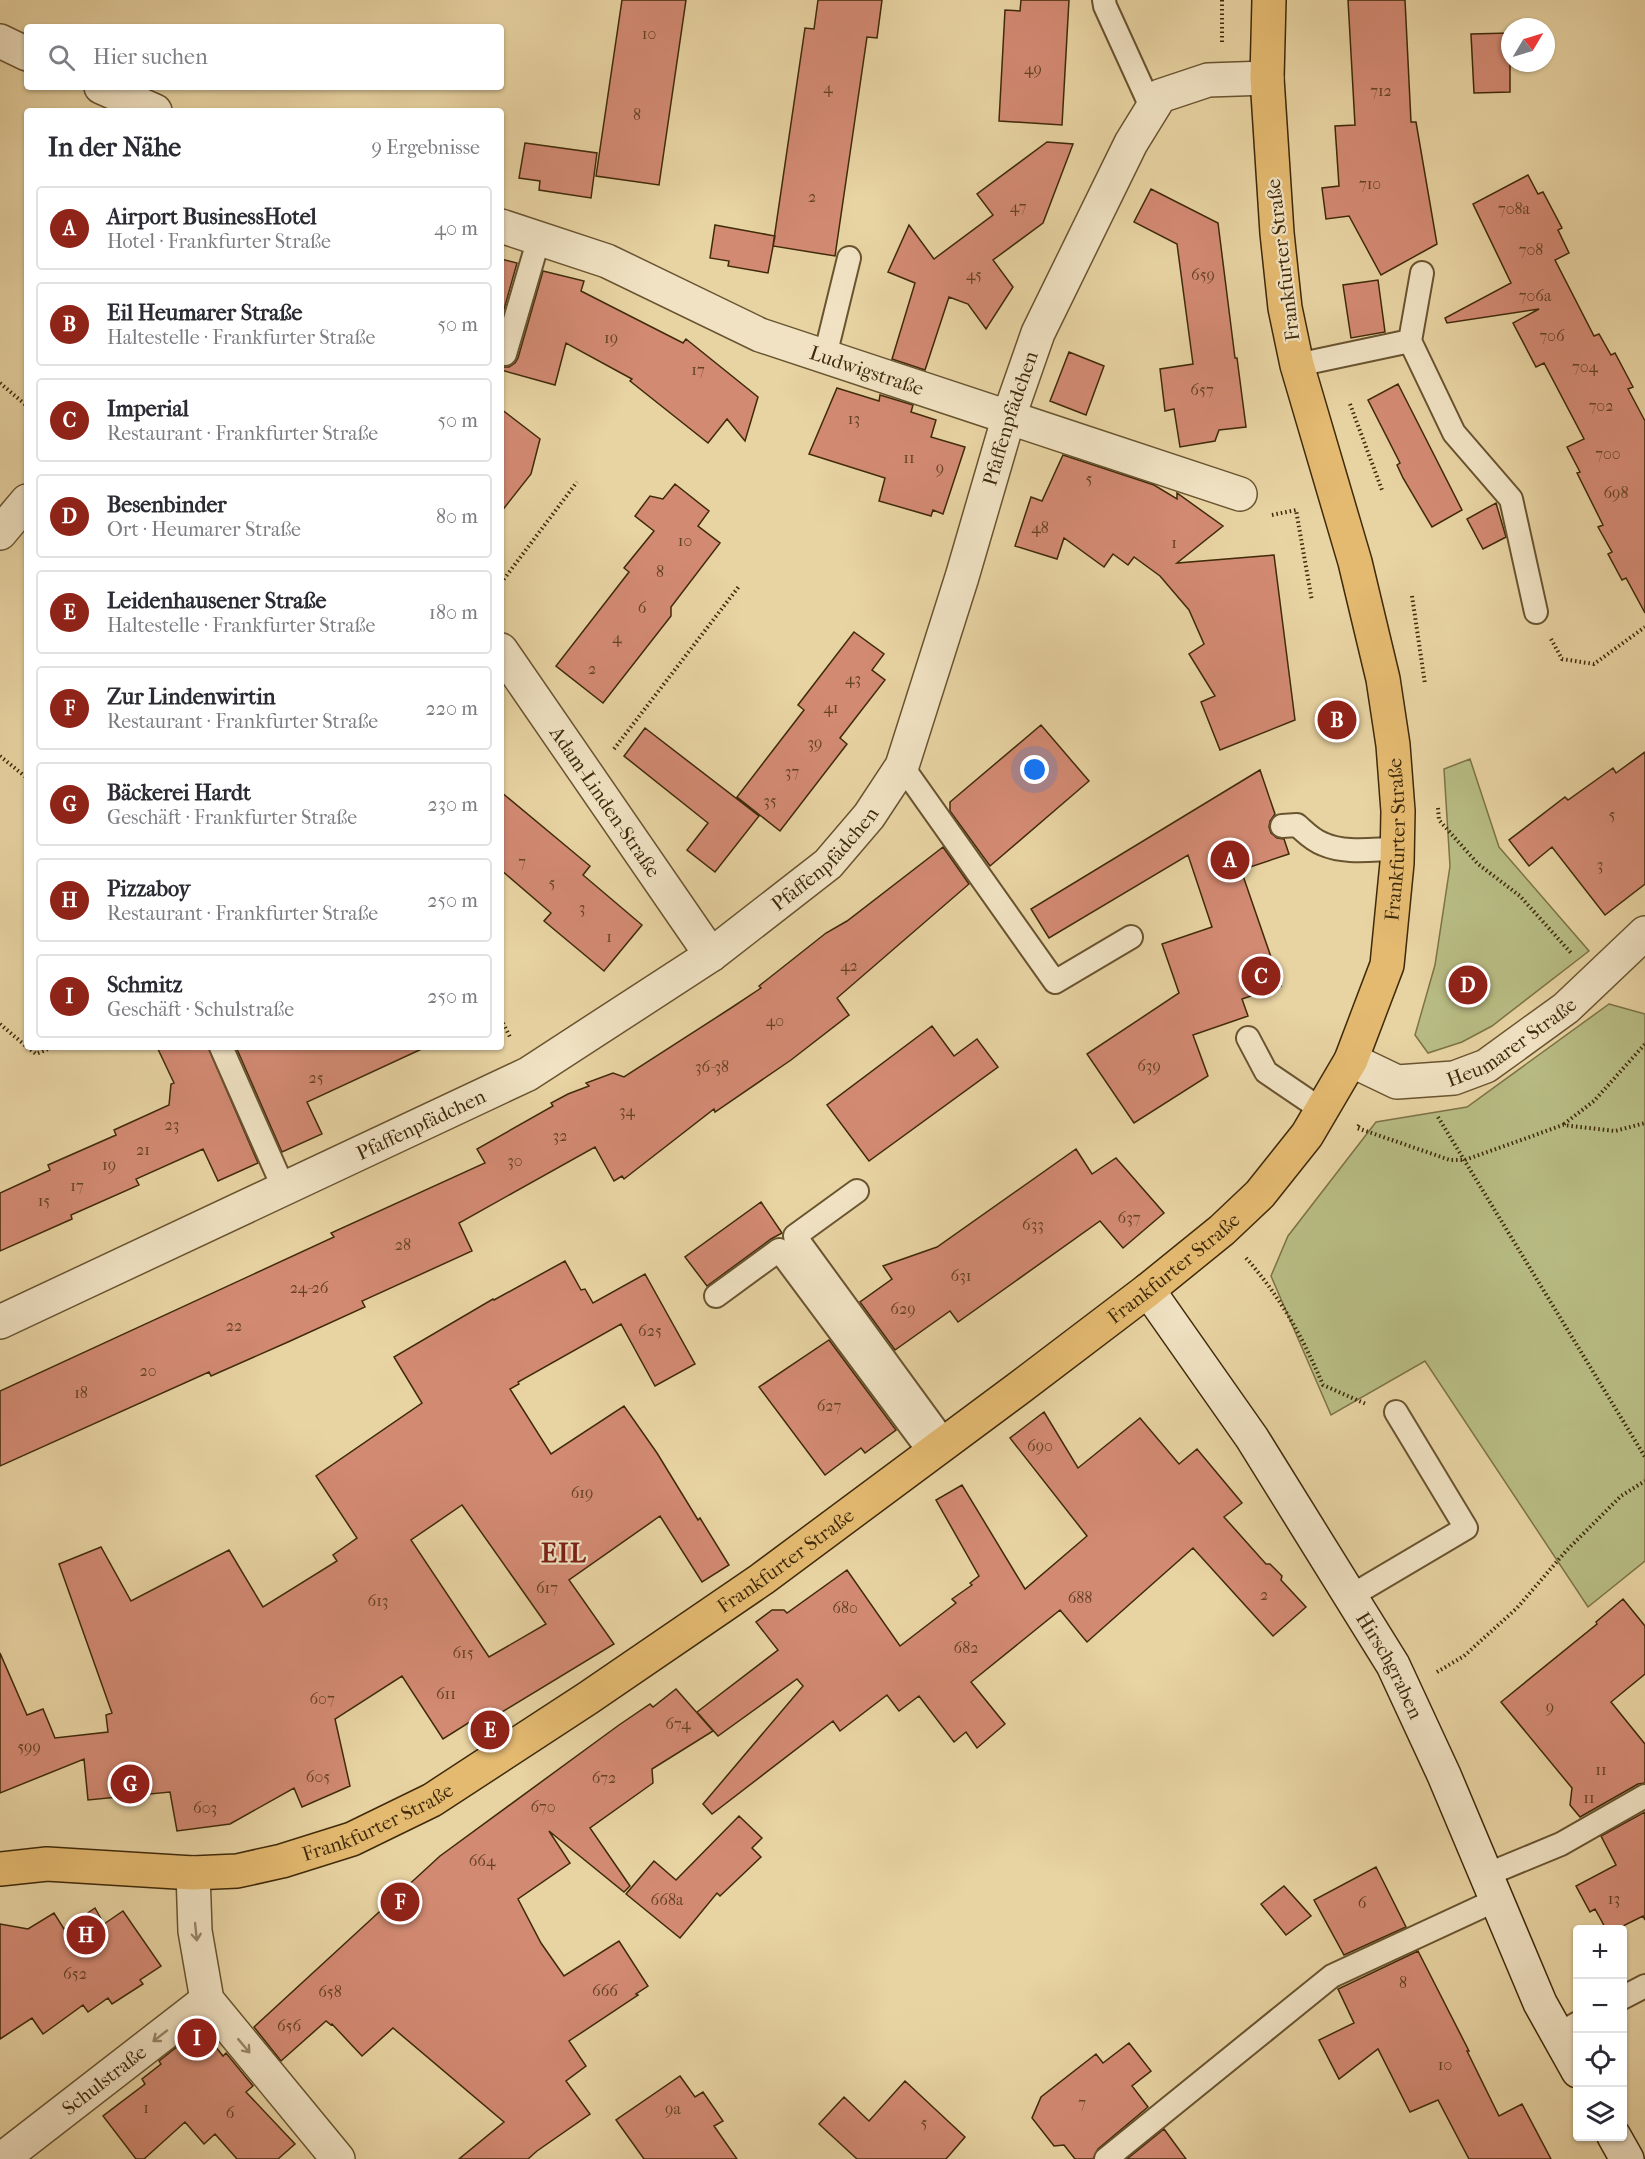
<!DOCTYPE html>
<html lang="de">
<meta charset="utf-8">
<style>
:root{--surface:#fff;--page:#f7f7f7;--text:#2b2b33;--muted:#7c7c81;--line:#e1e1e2;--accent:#8f2418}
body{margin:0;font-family:"IM FELL French Canon",serif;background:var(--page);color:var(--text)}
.controls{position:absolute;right:18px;bottom:18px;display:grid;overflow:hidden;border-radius:6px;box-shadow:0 2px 4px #0004}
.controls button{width:54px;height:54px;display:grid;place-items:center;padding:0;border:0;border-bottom:2px solid var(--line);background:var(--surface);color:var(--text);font:30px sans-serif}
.compass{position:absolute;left:1501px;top:18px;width:54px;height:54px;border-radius:50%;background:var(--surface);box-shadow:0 2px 4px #0004;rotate:52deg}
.you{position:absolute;left:1035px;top:770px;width:21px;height:21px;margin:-15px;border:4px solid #fff;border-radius:50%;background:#1a73e8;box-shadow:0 0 0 9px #1a73e833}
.badge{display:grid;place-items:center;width:39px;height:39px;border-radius:50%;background:var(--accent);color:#fff;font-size:20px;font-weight:700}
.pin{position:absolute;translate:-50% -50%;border:3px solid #fff;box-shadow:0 2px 6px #0006}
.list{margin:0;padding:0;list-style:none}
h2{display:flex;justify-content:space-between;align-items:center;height:78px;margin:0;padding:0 24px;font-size:26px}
h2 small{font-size:20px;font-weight:400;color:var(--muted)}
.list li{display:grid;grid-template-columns:39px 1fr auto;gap:18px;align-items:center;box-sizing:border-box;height:84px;margin:0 12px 12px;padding:0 12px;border:2px solid var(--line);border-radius:6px}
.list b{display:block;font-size:22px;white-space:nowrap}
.list p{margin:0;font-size:20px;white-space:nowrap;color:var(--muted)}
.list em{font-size:20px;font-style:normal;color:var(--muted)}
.icon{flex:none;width:33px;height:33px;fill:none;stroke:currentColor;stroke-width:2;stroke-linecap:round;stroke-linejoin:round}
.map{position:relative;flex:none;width:1645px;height:2159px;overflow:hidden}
.search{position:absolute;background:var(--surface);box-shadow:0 2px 4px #0004;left:24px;top:24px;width:480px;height:66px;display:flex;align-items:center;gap:15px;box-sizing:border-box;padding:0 21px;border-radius:6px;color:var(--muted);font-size:22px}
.panel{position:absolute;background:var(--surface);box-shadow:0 2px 4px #0004;left:24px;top:108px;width:480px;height:942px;border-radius:6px}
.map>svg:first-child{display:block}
.green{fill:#b8bc84;stroke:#7c7347;stroke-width:1.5}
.building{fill:#d38a73;stroke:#3f2a0a;stroke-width:1.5;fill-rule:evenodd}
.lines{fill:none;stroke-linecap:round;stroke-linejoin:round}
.lane-casing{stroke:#695430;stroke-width:26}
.street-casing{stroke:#695430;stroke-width:36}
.secondary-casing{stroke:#3f2a0a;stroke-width:36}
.primary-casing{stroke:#3f2a0a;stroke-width:36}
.path{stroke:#3f2a0a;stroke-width:4;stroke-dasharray:1.5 3;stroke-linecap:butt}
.lane{stroke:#f0e2c3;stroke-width:22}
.street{stroke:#f0e2c3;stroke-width:33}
.secondary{stroke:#f0e2c3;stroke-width:33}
.primary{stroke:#e4ba71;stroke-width:33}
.oneway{stroke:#988666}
.labels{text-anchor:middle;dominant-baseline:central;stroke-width:4.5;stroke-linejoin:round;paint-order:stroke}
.number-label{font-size:16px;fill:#644224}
.street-label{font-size:20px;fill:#3f2a0a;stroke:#f0e2c3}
.district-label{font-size:26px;font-weight:bold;letter-spacing:1.5px;fill:#7a1f14;stroke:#f0e2c3}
</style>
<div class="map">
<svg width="1645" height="2159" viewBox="0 0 1645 2159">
<rect width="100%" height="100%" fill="#e8d3a2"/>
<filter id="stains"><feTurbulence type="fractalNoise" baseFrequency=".00333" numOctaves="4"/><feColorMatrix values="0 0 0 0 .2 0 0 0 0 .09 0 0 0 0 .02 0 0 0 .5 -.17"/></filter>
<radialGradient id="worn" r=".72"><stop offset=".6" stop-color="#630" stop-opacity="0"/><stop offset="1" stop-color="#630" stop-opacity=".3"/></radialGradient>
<path class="green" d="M1470,759L1499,847L1589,951L1492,1026L1462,1042L1428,1053L1415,1035L1435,965L1450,866L1444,769Z
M1609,1004L1645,1014V1561L1588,1607L1425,1361L1331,1415L1271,1276L1288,1236L1376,1122L1467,1107Z"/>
<path class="building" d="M622,0H686L659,185L596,176Z
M818,0H882L877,38L867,37L835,256L773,246L805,28L814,29Z
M1021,0H1069L1062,125L999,121L1005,10L1020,11Z
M1348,0H1405L1411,122H1416L1437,244L1381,275L1349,216L1326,219L1322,188L1339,186L1335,126L1355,125Z
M1510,33V92L1474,93L1471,34Z
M1047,142L1073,144L1043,223L993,260L1013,287L986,329L968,304L949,297L925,370L892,359L915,283L888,272L909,225L934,259L993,215L977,194Z
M525,143L597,153L591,198L539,190L540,181L519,178Z
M1528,175L1538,194L1543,192L1562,228L1558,230L1569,253L1555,260L1594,336L1599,334L1611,355L1615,353L1633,387L1628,389L1645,421V613L1626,578L1622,580L1608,554L1612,552L1598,527L1603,525L1577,473L1580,472L1567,447L1584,439L1544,363L1536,367L1513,323L1539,309L1447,323L1445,318L1511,283L1473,204Z
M1151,189L1218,223L1235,358H1237L1246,427L1219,430L1215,441L1180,447L1174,409L1165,411L1160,369L1193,364L1177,244L1134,222Z
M715,225L775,236L768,273L728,266L729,261L710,258Z
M501,259L517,263L501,320Z
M543,271L584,281L581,291L683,343L686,339L758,397L745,441L727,419L708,443L630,381L632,379L566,343L555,385L501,370V367H509L515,363L518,358Z
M1378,280L1385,332L1351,338L1343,285Z
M1069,352L1104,366L1086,415L1050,401Z
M1398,384L1462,510L1432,527L1403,478L1397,465L1400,463L1368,400Z
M837,388L879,401L880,395L913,405L911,412L936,420L931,437L965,447L943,514L933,510L931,516L879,501L885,478L809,454Z
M501,409L540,439L531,474L501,512Z
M1063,455L1154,485L1177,499V493L1223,526L1177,563L1274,555L1295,720L1220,750L1201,702L1215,696L1189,654L1204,644L1189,610L1160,576L1134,557L1128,565L1113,554L1104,567L1064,538L1057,559L1015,546L1031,497L1042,501Z
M675,484L709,511L698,526L720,543L671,607V616L603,703L556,666L629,572L624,568L654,531L635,516L650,496L663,499Z
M1496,503L1506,537L1483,549L1467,519Z
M854,632L884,654L872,670L885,680L840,738L847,744L780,831L737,797L804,710L798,705Z
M1041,725L1089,781L990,866L950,811V802Z
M645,728L759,816L715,872L687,850L708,823L624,756Z
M1645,752V884L1605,915L1552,847L1529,866L1509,840L1565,797L1568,800L1613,768L1616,773Z
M1260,770L1275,814L1270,821L1269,827L1271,833L1277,838L1284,839L1289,854L1241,870L1281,986L1242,999L1248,1016L1193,1035L1208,1076L1134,1123L1087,1054L1179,993L1162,944L1212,927L1188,855L1049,938L1031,909Z
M501,792L590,866L583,875L642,925L604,971L544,921L551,913L501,870Z
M943,847L969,884L837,998L849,1015L791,1060L715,1112L714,1109L624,1179L622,1176L614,1181L595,1147L459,1223L472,1251L362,1301L365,1307L288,1342L211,1376L209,1372L0,1466V1391L334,1237L331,1233L485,1163L477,1149L553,1106L551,1103L568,1094L589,1086L586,1083L613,1073L624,1077L731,1008L761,988L759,986L826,933L847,921Z
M932,1026L954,1056L977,1039L998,1067L869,1161L827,1105Z
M157,1047H208L258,1163L218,1181L203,1149L136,1179L139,1185L71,1215L72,1219L0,1251V1193L50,1170L48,1165L116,1135L114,1130L169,1105L171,1084L174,1083Z
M236,1047H426L307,1102L322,1134L282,1152Z
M1076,1149L1092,1174L1116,1158L1164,1213L1123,1248L1100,1221L958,1322L950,1311L895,1350L860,1302L892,1279L883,1266L937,1247Z
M761,1202L782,1233L771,1239L707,1286L685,1257Z
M565,1261L581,1290L585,1289L593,1303L645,1274L695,1364L655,1386L621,1324L518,1382L519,1384L510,1389L551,1454L624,1406L657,1453L698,1520L700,1518L729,1565L702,1582L660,1516L569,1580L614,1644L489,1720L484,1713L443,1739L402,1676L335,1719L350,1786L302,1807L294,1788L230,1824L177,1831L170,1792L88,1800L84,1759L0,1793V1653L27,1715L43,1709L55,1738L108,1732L106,1715L112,1713L59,1564L101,1547L131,1601L229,1550L263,1607L337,1561L333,1555L357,1538L316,1476L422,1403L394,1357L493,1299L494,1300ZM462,1505L546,1624L489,1657L411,1540Z
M829,1340L896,1430L865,1453L861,1448L825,1475L759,1387Z
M1044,1412L1078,1468L1140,1418L1179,1464L1197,1449L1242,1503L1224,1517L1266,1564H1270L1282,1576L1281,1580L1306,1607L1273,1636L1193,1548L1087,1642L1060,1610L971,1682L1005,1724L977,1748L966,1732L954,1742L919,1696L899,1711L887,1695L840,1731L833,1721L712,1814L703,1804L803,1686L797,1679L718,1736L697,1712L778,1650L756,1622L772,1610H784L787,1613L847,1570L900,1646L956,1603L952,1599L972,1585L970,1583L979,1576L936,1500L962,1485L1025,1589L1087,1536L1010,1438Z
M1623,1599L1645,1626V1674L1611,1702L1645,1744V1783L1638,1784L1580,1817L1570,1805L1572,1788L1501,1702L1597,1624L1596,1622Z
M676,1689L713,1731L652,1769L653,1783L590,1828L630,1886L624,1892L549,1831L570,1863L518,1899L541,1943L564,1976L619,1941L648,1986L636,1994L638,1995L569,2041L586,2066L566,2081L590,2114L537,2151L528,2159H459L504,2122L393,2028L362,2056L332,2024L331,2025L326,2021L281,2061L254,2027L440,1856L619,1725L650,1704L653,1707Z
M1645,1812V1920L1643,1916L1617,1929H1606L1595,1909L1590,1912L1576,1886L1616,1865L1601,1836Z
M739,1816L762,1838L752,1848L761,1857L720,1896L717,1893L680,1938L626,1894L654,1861L676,1880Z
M1376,1867L1406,1927L1344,1955L1314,1900Z
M1284,1886L1311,1916L1286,1935L1261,1904Z
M95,1908L104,1924L123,1911L161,1966L140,1980L143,1984L112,2004L108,1998L88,2012L83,2005L43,2034L32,2018L0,2039V1924L28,1929L54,1913L64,1929Z
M1418,1951L1469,2051H1467L1499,2116L1522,2104L1551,2159H1469L1438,2100L1410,2112L1378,2049L1339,2079L1319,2040L1354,2023L1338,1989Z
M201,2028L223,2056L226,2053L253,2086L246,2092L295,2144L278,2159H237L215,2134L204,2144L185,2122L144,2159H136L103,2116L145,2084L142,2079L161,2064L159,2061Z
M1129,2043L1151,2071L1132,2086L1148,2107L1098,2149L1093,2159H1075L1064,2145L1054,2146L1032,2118L1041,2097L1096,2054L1103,2063Z
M680,2076L695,2097L703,2092L723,2121L714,2126L737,2159H644L616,2120Z
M905,2081L965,2137L946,2159H857L819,2124L844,2097L869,2121Z
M1164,2129L1186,2159H1127Z"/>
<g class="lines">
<g class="lane-casing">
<path id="lane" d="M1104,0L1105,6L1152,109
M1422,273L1410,341L1454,433L1511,499L1536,612
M505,354L539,238
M825,356L849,258
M1297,365L1410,341
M902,766L1055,982L1131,937
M1282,826L1297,825C1305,832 1312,840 1323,844C1345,854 1374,849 1397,849
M1248,1038L1266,1072L1322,1110
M221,1047L284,1189
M857,1191L795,1236L946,1443
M716,1296L779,1250L931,1454
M1351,1596L1466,1528L1396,1412
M1486,1875L1561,1844L1645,1796
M1622,1998L1645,1986
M1557,2035L1578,2023
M1106,2159L1332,1976L1496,1900"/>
</g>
<g class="street-casing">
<g id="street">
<path d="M0,41L27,54"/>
<path d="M101,87L155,111"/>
<path id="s1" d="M501,226L607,261L760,335L1240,494"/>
<path d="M0,533L27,501"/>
<path id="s2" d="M501,650L711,955"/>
<path id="s3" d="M1351,1060L1397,1082L1454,1078L1486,1066L1566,1008L1645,933"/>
<path id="s4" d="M0,1322L528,1074L711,955L828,864L869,816L902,766L962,577L1009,416L1038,333L1131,143L1160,96L1208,80L1267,78"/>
<path d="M193,1873L195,1931L207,2000L338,2159"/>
<path id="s5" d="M2,2159L207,2000"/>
</g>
</g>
<g class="secondary-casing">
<g id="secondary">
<path id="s6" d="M1148,1290L1252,1438L1393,1665L1444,1775L1540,2003L1578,2071"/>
<path d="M1614,2136L1627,2159"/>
</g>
</g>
<g class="primary-casing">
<g id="primary">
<path id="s7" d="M0,1869L47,1864L193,1873L237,1871L282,1861L352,1839L432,1800L588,1698L762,1579L1019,1388L1148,1290L1222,1230L1260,1194L1307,1135L1351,1060L1387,965L1397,863L1398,811L1393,745L1383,679L1355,562L1297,365L1285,308L1277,233L1267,78L1269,0"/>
</g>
</g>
<path class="path" d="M1222,0V44
M0,383L27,406
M1350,404L1382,490
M1272,515L1296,510L1312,601
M501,583L577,482
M1412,596L1425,684
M1551,639L1562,659L1594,664L1645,627
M614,749L740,585
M0,756L27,778
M1438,808L1439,820L1478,864L1520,896L1571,953
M501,1019L511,1039
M0,1024L27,1047
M27,1047L36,1054L53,1047
M1438,1117L1645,1457
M1564,1124L1594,1101L1645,1044
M1359,1125L1357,1128L1450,1160H1465L1563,1125L1615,1131L1645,1123
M1246,1258C1280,1296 1303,1338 1323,1385L1366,1404
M1437,1672L1464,1656L1517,1608L1566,1551L1621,1496L1645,1481"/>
<use href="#lane" class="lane"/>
<use href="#street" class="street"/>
<use href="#secondary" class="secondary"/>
<use href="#primary" class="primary"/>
</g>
<defs><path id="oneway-shaft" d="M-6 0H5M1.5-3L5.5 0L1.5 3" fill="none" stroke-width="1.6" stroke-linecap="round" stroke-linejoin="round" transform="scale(1.5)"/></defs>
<g class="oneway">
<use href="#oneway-shaft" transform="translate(196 1932) rotate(84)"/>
<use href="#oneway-shaft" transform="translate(160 2036) rotate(142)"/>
<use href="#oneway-shaft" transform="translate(244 2046) rotate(50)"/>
</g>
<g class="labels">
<g class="number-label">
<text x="649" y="33">10</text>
<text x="1033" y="68">49</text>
<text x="828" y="87">4</text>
<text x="1381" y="90">712</text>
<text x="637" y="114">8</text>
<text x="1370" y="183">710</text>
<text x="812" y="196">2</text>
<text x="1018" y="206">47</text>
<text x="1514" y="208">708a</text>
<text x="1531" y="249">708</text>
<text x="974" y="274">45</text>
<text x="1203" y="274">659</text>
<text x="1535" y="295">706a</text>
<text x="1552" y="335">706</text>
<text x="611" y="337">19</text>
<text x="1585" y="366">704</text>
<text x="698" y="369">17</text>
<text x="1202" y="389">657</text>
<text x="1601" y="405">702</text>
<text x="854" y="418">13</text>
<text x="1608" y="453">700</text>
<text x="909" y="457">11</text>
<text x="940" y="467">9</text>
<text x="1089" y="478">5</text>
<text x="1616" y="492">698</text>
<text x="1040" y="527">48</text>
<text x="685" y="540">10</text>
<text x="1174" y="542">1</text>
<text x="660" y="571">8</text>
<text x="642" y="607">6</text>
<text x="617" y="637">4</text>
<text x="592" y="668">2</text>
<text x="853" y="678">43</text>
<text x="831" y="707">41</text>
<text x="815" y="742">39</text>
<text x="792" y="771">37</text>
<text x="770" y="800">35</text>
<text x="1612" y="814">5</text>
<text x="522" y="861">7</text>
<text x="1600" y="864">3</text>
<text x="552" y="882">5</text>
<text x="582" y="907">3</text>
<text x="609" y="936">1</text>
<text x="849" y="965">42</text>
<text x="775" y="1020">40</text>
<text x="1149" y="1065">639</text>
<text x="712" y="1066">36-38</text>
<text x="316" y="1077">25</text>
<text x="627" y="1110">34</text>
<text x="172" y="1124">23</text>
<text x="560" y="1135">32</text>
<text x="143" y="1149">21</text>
<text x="515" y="1160">30</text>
<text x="109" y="1164">19</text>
<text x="77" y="1185">17</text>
<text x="44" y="1200">15</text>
<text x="1129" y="1217">637</text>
<text x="1033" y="1224">633</text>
<text x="403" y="1244">28</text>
<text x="961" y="1275">631</text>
<text x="309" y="1287">24-26</text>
<text x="903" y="1308">629</text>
<text x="234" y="1325">22</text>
<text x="650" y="1330">625</text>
<text x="148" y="1370">20</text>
<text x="81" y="1392">18</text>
<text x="829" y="1405">627</text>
<text x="1040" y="1445">690</text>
<text x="582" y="1492">619</text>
<text x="547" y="1587">617</text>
<text x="1264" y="1594">2</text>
<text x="1080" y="1597">688</text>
<text x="378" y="1600">613</text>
<text x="845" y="1607">680</text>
<text x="966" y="1647">682</text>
<text x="463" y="1652">615</text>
<text x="446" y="1693">611</text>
<text x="322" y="1698">607</text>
<text x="1550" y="1706">9</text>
<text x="678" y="1723">674</text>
<text x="29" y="1746">599</text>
<text x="1601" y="1769">11</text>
<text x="318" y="1776">605</text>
<text x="604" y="1777">672</text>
<text x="1589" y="1797">11</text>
<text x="543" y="1806">670</text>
<text x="205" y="1807">603</text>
<text x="482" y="1860">664</text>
<text x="1614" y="1898">13</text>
<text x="667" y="1899">668a</text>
<text x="1362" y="1902">6</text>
<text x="75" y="1973">652</text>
<text x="1403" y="1982">8</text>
<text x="605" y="1990">666</text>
<text x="330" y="1991">658</text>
<text x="289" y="2025">656</text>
<text x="1445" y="2064">10</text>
<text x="1082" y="2102">7</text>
<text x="146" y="2107">1</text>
<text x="673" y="2108">9a</text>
<text x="230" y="2112">6</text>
<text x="924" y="2122">5</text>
</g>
<g class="street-label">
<text transform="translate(1283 260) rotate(-97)">Frankfurter Straße</text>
<text stroke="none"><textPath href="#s1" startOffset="394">Ludwigstraße</textPath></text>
<text stroke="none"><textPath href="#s4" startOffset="1437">Pfaffenpfädchen</textPath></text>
<text stroke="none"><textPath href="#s2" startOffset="184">Adam-Linden-Straße</textPath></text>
<text stroke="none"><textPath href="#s7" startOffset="1863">Frankfurter Straße</textPath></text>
<text stroke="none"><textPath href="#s4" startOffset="951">Pfaffenpfädchen</textPath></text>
<text stroke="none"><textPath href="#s3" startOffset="176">Heumarer Straße</textPath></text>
<text stroke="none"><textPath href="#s4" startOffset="465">Pfaffenpfädchen</textPath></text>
<text stroke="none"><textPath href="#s7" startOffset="1359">Frankfurter Straße</textPath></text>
<text stroke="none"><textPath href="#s7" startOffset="873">Frankfurter Straße</textPath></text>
<text stroke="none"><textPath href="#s6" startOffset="447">Hirschgraben</textPath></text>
<text stroke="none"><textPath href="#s7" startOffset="387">Frankfurter Straße</textPath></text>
<text stroke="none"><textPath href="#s5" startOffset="129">Schulstraße</textPath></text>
</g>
<g class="district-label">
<text x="564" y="1553">EIL</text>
</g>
</g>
<rect width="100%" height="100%" filter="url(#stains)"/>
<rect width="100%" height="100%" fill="url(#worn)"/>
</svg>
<div class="controls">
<button>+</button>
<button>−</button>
<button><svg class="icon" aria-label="locate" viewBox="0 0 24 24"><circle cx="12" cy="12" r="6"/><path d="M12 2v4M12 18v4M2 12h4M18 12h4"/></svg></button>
<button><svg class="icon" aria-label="layers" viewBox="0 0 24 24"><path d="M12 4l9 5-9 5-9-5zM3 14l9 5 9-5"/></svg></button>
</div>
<svg class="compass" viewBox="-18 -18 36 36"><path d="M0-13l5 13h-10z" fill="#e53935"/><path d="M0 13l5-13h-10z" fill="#7c7c81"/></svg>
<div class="you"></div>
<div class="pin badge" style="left:1230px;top:860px">A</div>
<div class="pin badge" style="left:1337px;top:720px">B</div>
<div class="pin badge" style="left:1261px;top:976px">C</div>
<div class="pin badge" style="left:1468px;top:985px">D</div>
<div class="pin badge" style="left:490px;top:1730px">E</div>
<div class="pin badge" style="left:400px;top:1902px">F</div>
<div class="pin badge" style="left:130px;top:1784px">G</div>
<div class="pin badge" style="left:86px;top:1935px">H</div>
<div class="pin badge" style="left:197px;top:2038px">I</div>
<div class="search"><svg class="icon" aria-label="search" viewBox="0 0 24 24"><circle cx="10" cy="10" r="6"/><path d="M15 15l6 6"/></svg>Hier suchen</div>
<section class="panel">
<h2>In der Nähe<small>9 Ergebnisse</small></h2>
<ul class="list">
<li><span class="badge">A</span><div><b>Airport BusinessHotel</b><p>Hotel · Frankfurter Straße</p></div><em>40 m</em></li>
<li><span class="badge">B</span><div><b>Eil Heumarer Straße</b><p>Haltestelle · Frankfurter Straße</p></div><em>50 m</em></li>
<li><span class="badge">C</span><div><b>Imperial</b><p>Restaurant · Frankfurter Straße</p></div><em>50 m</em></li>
<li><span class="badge">D</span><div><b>Besenbinder</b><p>Ort · Heumarer Straße</p></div><em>80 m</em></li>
<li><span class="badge">E</span><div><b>Leidenhausener Straße</b><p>Haltestelle · Frankfurter Straße</p></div><em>180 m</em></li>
<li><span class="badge">F</span><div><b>Zur Lindenwirtin</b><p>Restaurant · Frankfurter Straße</p></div><em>220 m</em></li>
<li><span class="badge">G</span><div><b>Bäckerei Hardt</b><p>Geschäft · Frankfurter Straße</p></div><em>230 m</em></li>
<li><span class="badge">H</span><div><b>Pizzaboy</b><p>Restaurant · Frankfurter Straße</p></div><em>250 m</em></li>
<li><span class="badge">I</span><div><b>Schmitz</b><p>Geschäft · Schulstraße</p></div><em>250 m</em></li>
</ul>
</section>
</div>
